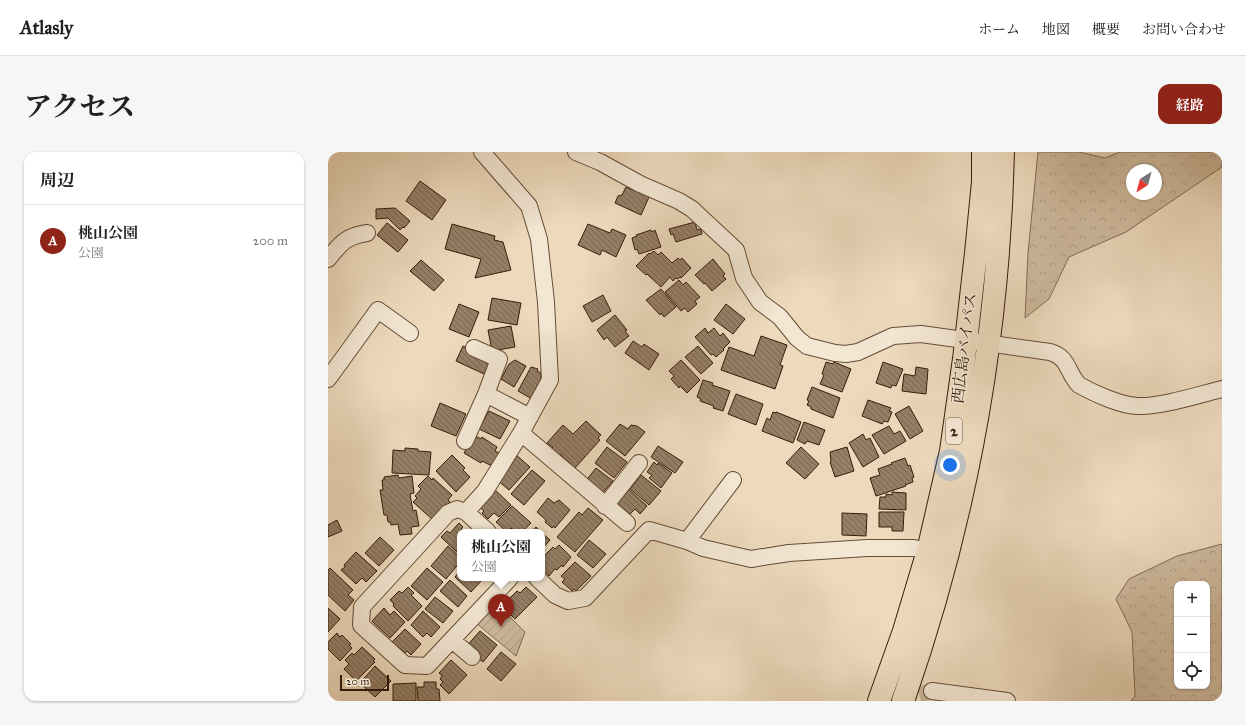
<!DOCTYPE html>
<html lang="ja">
<meta charset="utf-8">
<style>
:root{--surface:#fff;--page:#f6f6f6;--text:#202124;--muted:#757577;--line:#e0e0e0;--accent:#8f2418}
body{margin:0;font-family:"IM FELL Great Primer","Noto Serif JP",serif;background:var(--page);color:var(--text)}
.controls{position:absolute;right:12px;bottom:12px;display:grid;overflow:hidden;border-radius:8px;box-shadow:0 1px 3px #0004}
.controls button{width:36px;height:36px;display:grid;place-items:center;padding:0;border:0;border-bottom:1px solid var(--line);background:var(--surface);color:var(--text);font:20px sans-serif}
.compass{position:absolute;left:798px;top:12px;width:36px;height:36px;border-radius:50%;background:var(--surface);box-shadow:0 1px 3px #0004;rotate:216deg}
.scale{position:absolute;left:12px;bottom:10px;width:49px;box-sizing:border-box;padding-left:4px;border:2px solid #361c09;border-top:0;font-size:11px;line-height:14px;white-space:nowrap;color:#361c09;-webkit-text-stroke:3px #f3e7d4;paint-order:stroke}
.you{position:absolute;left:622px;top:313px;width:14px;height:14px;margin:-10px;border:3px solid #fff;border-radius:50%;background:#1a73e8;box-shadow:0 0 0 6px #1a73e833}
.badge{display:grid;place-items:center;width:26px;height:26px;border-radius:50%;background:var(--accent);color:#fff;font-size:13px;font-weight:700}
.pin{position:absolute;translate:-50% -33px;filter:drop-shadow(0 1px 2px #0008)}
.pin::after{content:'';position:absolute;top:21px;width:14px;height:12px;background:inherit;clip-path:polygon(0 0,100% 0,50% 100%)}
.popup{position:absolute;left:129px;top:377px;width:88px;height:52px;box-sizing:border-box;display:grid;place-content:center;border-radius:8px;background:var(--surface);filter:drop-shadow(0 1px 3px #0005);font-size:13px;white-space:nowrap;color:var(--muted)}
.popup b{font-size:15px;color:var(--text)}
.popup::after{content:'';position:absolute;left:50%;top:100%;margin-left:-8px;border:8px solid transparent;border-top-color:var(--surface)}
.list{margin:0;padding:0;list-style:none}
h2{display:flex;justify-content:space-between;align-items:center;height:52px;margin:0;padding:0 16px;font-size:17px}
h2 small{font-size:13px;font-weight:400;color:var(--muted)}
.list li{display:grid;grid-template-columns:26px 1fr auto;gap:12px;align-items:center;box-sizing:border-box;height:72px;padding:0 16px;border-top:1px solid var(--line)}
.list b{display:block;font-size:15px;white-space:nowrap}
.list p{margin:0;font-size:13px;white-space:nowrap;color:var(--muted)}
.list em{font-size:13px;font-style:normal;color:var(--muted)}
.icon{flex:none;width:22px;height:22px;fill:none;stroke:currentColor;stroke-width:2;stroke-linecap:round;stroke-linejoin:round}
.map{position:relative;flex:none;width:894px;height:549px;overflow:hidden;border-radius:12px}
header{display:flex;align-items:center;gap:24px;box-sizing:border-box;height:56px;padding:0 20px;background:var(--surface);border-bottom:1px solid var(--line)}
header strong{font-size:19px}
nav{display:flex;gap:22px;margin-inline-start:auto;font-size:14px}
.intro{display:flex;align-items:center;justify-content:space-between;box-sizing:border-box;height:96px;padding:0 24px}
h1{margin:0;font-size:28px}
.button{padding:10px 18px;border-radius:12px;background:var(--accent);color:#fff;font-size:14px;font-weight:700}
main{display:flex;gap:24px;padding:0 24px}
aside{flex:1;background:var(--surface);border-radius:12px;box-shadow:0 1px 3px #0004}
.map>svg:first-child{display:block}
.forest{fill:url(#forest-crowns);stroke:#826b54;fill-rule:evenodd}
.garden{fill:url(#garden-furrows);stroke:#826b54}
.building{fill:url(#building-back-hatch);stroke:#361c09}
.lines{fill:none;stroke-linecap:round;stroke-linejoin:round}
.minor-tunnel{stroke:#c8b499;stroke-width:16;stroke-dasharray:16 8;stroke-linecap:butt}
.minor-casing{stroke:#644c36;stroke-width:18}
.trunk-casing{stroke:#361c09;stroke-width:24}
.minor{stroke:#f3e7d4;stroke-width:16}
.trunk{stroke:#eddabd;stroke-width:22}
.labels{text-anchor:middle;dominant-baseline:central;stroke-width:3;stroke-linejoin:round;paint-order:stroke}
.shield{fill:#f3e7d4;stroke:#6f5946;stroke-width:1}
.shield-label{font-size:15px;font-weight:bold;fill:#361c09}
.street-label{font-size:16px;fill:#361c09;stroke:#f3e7d4}
</style>
<header>
<strong>Atlasly</strong>
<nav><a>ホーム</a><a>地図</a><a>概要</a><a>お問い合わせ</a></nav>
</header>
<div class="intro"><h1>アクセス</h1><a class="button">経路</a></div>
<main>
<aside>
<h2>周辺<small></small></h2>
<ul class="list">
<li><span class="badge">A</span><div><b>桃山公園</b><p>公園</p></div><em>200 m</em></li>
</ul>
</aside>
<div class="map">
<svg width="894" height="549" viewBox="0 0 894 549">
<defs>
<pattern id="forest-crowns" width="20" height="18" patternUnits="userSpaceOnUse"><rect width="20" height="18" fill="#ceba9e"/><path d="M2 6a3 3 0 1 1 6 0M12 15a3 3 0 1 1 6 0" fill="none" stroke="#b29f87"/></pattern>
<pattern id="garden-furrows" width="10" height="10" patternUnits="userSpaceOnUse"><rect width="10" height="10" fill="#ceba9e"/><path d="M-1 1l2-2M0 10L10 0M9 11l2-2" fill="none" stroke="#b29f87"/></pattern>
<pattern id="building-back-hatch" width="6" height="6" patternUnits="userSpaceOnUse"><rect width="6" height="6" fill="#957f67"/><path d="M-1 5l2 2M0 0l6 6M5-1l2 2" fill="none" stroke="#7a6753"/></pattern>
</defs>
<rect width="100%" height="100%" fill="#eddabd"/>
<filter id="stains"><feTurbulence type="fractalNoise" baseFrequency=".005" numOctaves="4"/><feColorMatrix values="0 0 0 0 .2 0 0 0 0 .09 0 0 0 0 .02 0 0 0 .5 -.17"/></filter>
<radialGradient id="worn" r=".72"><stop offset=".6" stop-color="#630" stop-opacity="0"/><stop offset="1" stop-color="#630" stop-opacity=".3"/></radialGradient>
<path class="forest" d="M710,0H751L777,6L792,0H894V15L798,80L741,105L721,147L697,166L700,101ZM804,18H828V42H804Z
M894,392V549H803L807,544L804,480L788,447L801,427L849,404ZM849,432H879V534H849Z"/>
<path class="garden" d="M167,450L197,480L188,504L148,471Z"/>
<path class="building" d="M92,29L118,48L104,68L78,49Z
M298,35L321,45L313,63L287,51L290,44L294,43Z
M67,56L82,69L76,76L75,75L72,78L60,66L48,67V57Z
M367,70L369,78L373,77L374,82L348,90L345,82L343,83L341,77Z
M59,71L80,88L70,100L49,83Z
M124,72L167,84L166,88L175,90L183,118L147,126L153,107L117,97Z
M260,72L282,81L284,77L298,83L288,105L274,98L272,103L250,93Z
M323,78L324,80L327,78L333,95L311,102L309,97L307,98L304,86L309,84L308,83Z
M326,99L330,103L333,100L344,111L350,106L352,108L354,106L363,116L353,126L352,125L350,127L348,126L345,129L342,125L333,135L319,122L318,123L308,114L321,101L322,102Z
M385,107L397,122L395,124L398,127L384,139L377,131L376,132L367,123Z
M93,108L116,128L106,139L82,119Z
M351,128L355,133L358,130L372,145L367,149L369,152L360,160L357,156L353,159L337,140Z
M333,137L348,155L336,165L333,161L332,163L318,148Z
M275,143L283,159L264,170L255,154Z
M164,146L193,151L189,173L160,168Z
M131,152L151,160L141,185L121,177Z
M398,152L417,167L405,182L386,168Z
M287,163L299,178L297,179L301,184L287,195L279,185L276,188L269,178Z
M183,174L187,195L164,199L160,178Z
M377,176L380,181L386,176L392,184L395,181L402,190L395,197L396,198L388,205L385,202L383,203L367,185Z
M433,184L459,193L452,213L455,214L447,237L393,218L401,195L426,204Z
M305,189L314,195L316,192L331,202L321,218L297,201Z
M135,194L163,207L156,222L128,209Z
M370,194L385,211L373,222L357,205Z
M187,208L198,214L186,235L173,227L181,212Z
M353,208L372,228L359,241L352,234L351,236L343,227L346,224L341,219Z
M498,210L505,212L506,210L523,217L514,240L492,232L496,223L494,222Z
M555,210L575,217L568,234L564,233L563,236L548,231Z
M203,215L210,217L209,219L213,221V231L204,247L190,239Z
M588,215L600,217L598,242L574,239L576,222L587,224Z
M375,228L385,231L384,233L402,239L395,259L385,256L386,254L372,249L373,247L369,245Z
M484,235L512,246L505,266L483,257V255L479,253L481,249L479,248Z
M408,242L435,252L428,273L400,262Z
M540,248L563,256L561,259L564,260L560,270L556,269L554,272L534,264Z
M112,251L138,262L128,284L103,274Z
M581,254L595,279L582,287L567,262Z
M161,259L182,269L172,287L151,277Z
M445,260L448,261V260L473,270L465,291L434,279L439,266L442,268Z
M258,269L273,283L270,286L272,288L247,316L232,302L229,306L221,299L225,295L219,291L235,273L245,282Z
M476,270L497,278L491,293L479,289L477,292L469,288Z
M292,272L300,277L303,273L309,274L317,280L297,304L278,289Z
M561,274L566,282L572,279L578,289L556,302L544,283Z
M535,282L538,288L542,286L551,305L535,315L521,291Z
M146,283L153,287L154,285L169,295L167,299L171,301L164,314L154,309L153,311L136,301Z
M330,294L355,310L347,321L323,305Z
M279,295L299,310L286,326L267,311Z
M473,295L491,312L477,327L458,311Z
M519,295L526,319L507,325L502,310L503,309L502,300Z
M77,296L90,297V299L103,300L101,323L64,321L65,298L77,299Z
M187,302L202,315L181,338L169,328Z
M124,303L137,316L135,318L142,325L128,340L108,319Z
M577,306L580,314L582,313L586,325L584,326L585,330L577,333L578,334L548,344L542,326L552,323L550,317L564,312L563,311Z
M326,310L329,313L330,311L344,321L333,336L321,326L324,323L319,320Z
M268,316L285,329L272,344L256,331Z
M204,318L217,329L196,353L183,342Z
M70,323L71,326L84,324L86,341L82,342L85,359L88,358L91,374L83,375L84,382L72,383L70,372L63,373L62,370H60L59,363H56L52,338H55L54,328H56V325Z
M313,323L333,339L321,353L302,337Z
M100,324L104,328L105,326L124,343L120,348L122,350L105,368L85,350L89,346L87,344L93,337L90,334Z
M165,336L183,353L171,365L166,361L160,367L154,361L156,359L149,353Z
M300,337L319,354L312,362L307,357L301,363L288,351Z
M564,340L578,341V358L551,357L552,345H558V342L564,343Z
M220,346L226,351L231,348L242,358L227,376L226,374L224,376L217,370L218,368L209,360Z
M184,354L203,371L194,380H188L183,376L179,380L168,370Z
M260,356L275,368L247,400L229,385L251,360L254,363Z
M551,360H576L575,379H564V375H551Z
M514,361L539,362L538,384L514,383Z
M9,368L14,379L0,385V373Z
M131,371L135,375L133,377L137,380H132V403L113,385L119,379L122,381Z
M208,375L213,380H203Z
M214,381L222,388L214,397Z
M52,385L66,398L51,414L37,401Z
M261,388L278,402L265,416L249,403Z
M231,393L243,405L235,415L234,413L229,418L227,417L221,424L214,416V410L217,407L215,405L225,395L227,397Z
M120,394L132,405V410L118,427L103,414Z
M28,400L49,419L38,430L34,426L28,432L13,418L17,415L16,413Z
M247,410L263,424L248,439L246,437L244,439L234,430L237,427L233,424Z
M2,416L25,438L20,443L26,448L17,459L0,443V418Z
M99,416L115,430L99,448L83,434Z
M132,419V426H150L153,429L143,440L127,425Z
M122,428L139,444L130,455L112,439Z
M80,435L86,441L83,443L94,454L80,469L65,454L66,452L62,448L71,439L74,441Z
M198,435L209,445L187,467L174,454L189,439L192,441Z
M107,445L125,459L115,471L97,457Z
M0,456L12,467L0,480Z
M56,456L62,463L66,459L77,470L62,486L44,469Z
M95,459L112,475L103,485L99,481L95,485L83,473Z
M77,477L93,492L83,503L79,499L77,501L64,490Z
M152,479L169,493L155,510L137,496Z
M9,481L12,485L14,483L23,492L21,493L24,496L12,509L0,497V490Z
M34,495L47,507L45,509L47,510L28,529L16,517L21,512L17,508L24,501L26,503Z
M173,500L188,512L173,529L159,517Z
M123,508L139,523L121,542L112,533L115,530L112,527L114,524L111,521Z
M47,514L63,529L47,545L32,531Z
M96,530H108V537H111L112,549H90L89,535H96Z
M88,531V549H65V532Z"/>
<g class="lines">
<path class="minor-tunnel" d="M568,549L604,539"/>
<g class="minor-casing">
<path id="minor" d="M154,0L201,54L211,87L218,150L222,228L193,281L157,339L138,360L129,357L120,361L34,455L33,473L77,513L99,514L182,426
M248,0L272,10L312,32L351,49L364,57L408,98L416,126L432,150L452,165L469,186L479,194L507,201L518,202L530,200L565,184L593,182L722,200C741,205 739,221 751,233C767,242 792,253 809,254C833,255 870,243 894,237
M0,107C13,91 18,84 39,81
M0,227L50,158L82,181
M158,242L202,265
M193,281L299,371
M137,289L158,242L171,207L146,196
M277,354L311,311
M138,360L160,380
M359,389L405,328
M209,426L227,443L240,449L257,446L321,378L359,389L375,396L423,407L461,401L539,396H586L600,399
M124,488L144,505
M604,539L679,549"/>
</g>
<g class="trunk-casing">
<path id="trunk" d="M551,549L576,479L600,399L623,299L636,207L648,101L655,30V0
M575,549C637,372 671,187 675,0"/>
</g>
<use href="#minor" class="minor"/>
<use href="#trunk" class="trunk"/>
</g>
<g class="labels">
<rect class="shield" x="618" y="266" width="16" height="26" rx="3"/>
<g class="shield-label">
<text x="626" y="279">2</text>
</g>
<g class="street-label">
<text transform="translate(636 196) rotate(-83)">西広島バイパス</text>
</g>
</g>
<rect width="100%" height="100%" filter="url(#stains)"/>
<rect width="100%" height="100%" fill="url(#worn)"/>
</svg>
<div class="controls">
<button>+</button>
<button>−</button>
<button><svg class="icon" aria-label="locate" viewBox="0 0 24 24"><circle cx="12" cy="12" r="6"/><path d="M12 2v4M12 18v4M2 12h4M18 12h4"/></svg></button>
</div>
<svg class="compass" viewBox="-18 -18 36 36"><path d="M0-13l5 13h-10z" fill="#e53935"/><path d="M0 13l5-13h-10z" fill="#757577"/></svg>
<div class="scale">20 m</div>
<div class="you"></div>
<div class="pin badge" style="left:173px;top:475px">A</div>
<div class="popup"><b>桃山公園</b>公園</div>
</div>
</main>
